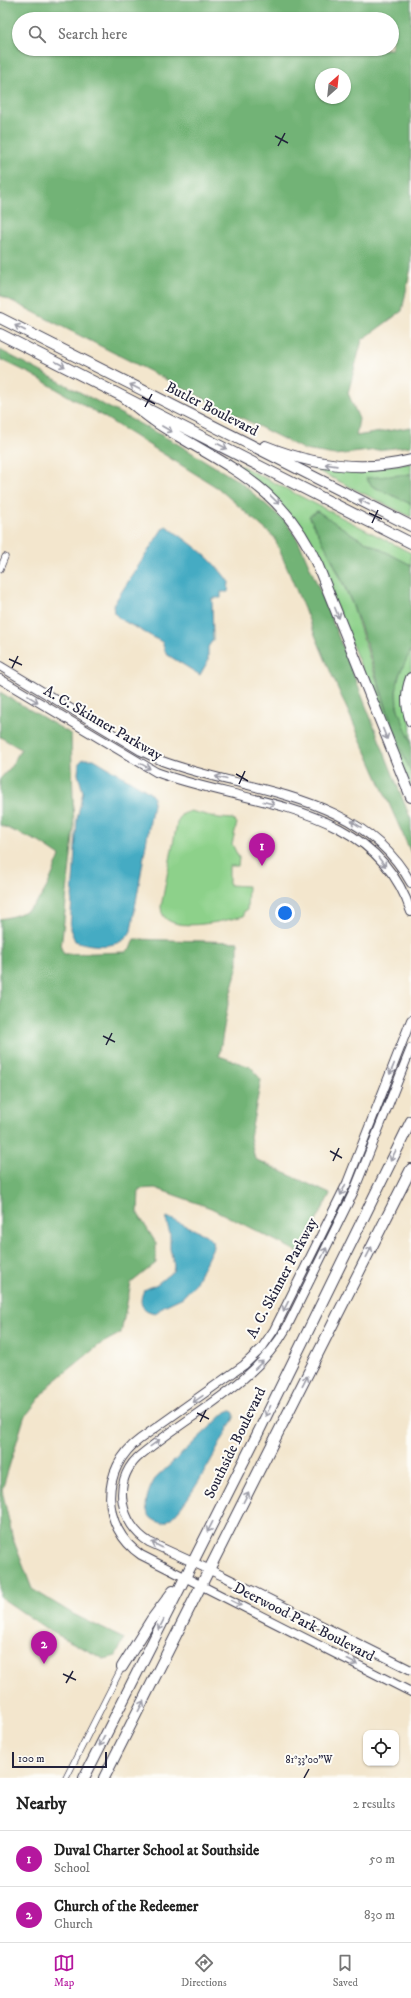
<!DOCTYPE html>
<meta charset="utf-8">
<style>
:root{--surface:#fff;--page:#f2f2f2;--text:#222;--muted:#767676;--line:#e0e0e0;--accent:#b5179e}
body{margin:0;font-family:"IM FELL DW Pica",serif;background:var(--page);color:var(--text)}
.controls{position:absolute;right:12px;bottom:12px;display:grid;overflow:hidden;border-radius:8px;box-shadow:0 1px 3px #0004}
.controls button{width:36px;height:36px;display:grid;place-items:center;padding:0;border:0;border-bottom:1px solid var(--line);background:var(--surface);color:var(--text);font:20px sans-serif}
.compass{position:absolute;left:315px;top:68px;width:36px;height:36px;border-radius:50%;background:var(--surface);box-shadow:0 1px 3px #0004;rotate:27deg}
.scale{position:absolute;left:12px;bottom:10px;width:95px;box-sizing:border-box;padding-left:4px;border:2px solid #22223b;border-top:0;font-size:11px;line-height:14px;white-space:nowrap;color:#22223b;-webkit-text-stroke:3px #fdfcf7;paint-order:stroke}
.you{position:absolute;left:285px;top:913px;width:14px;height:14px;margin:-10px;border:3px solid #fff;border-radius:50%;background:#1a73e8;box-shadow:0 0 0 6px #1a73e833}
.badge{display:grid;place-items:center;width:26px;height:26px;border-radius:50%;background:var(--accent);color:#fff;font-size:13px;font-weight:700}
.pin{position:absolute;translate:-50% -33px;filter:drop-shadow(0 1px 2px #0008)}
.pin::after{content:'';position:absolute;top:21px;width:14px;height:12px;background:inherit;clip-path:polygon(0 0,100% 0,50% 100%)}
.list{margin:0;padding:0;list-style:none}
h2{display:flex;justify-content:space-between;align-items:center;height:52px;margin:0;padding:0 16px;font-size:17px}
h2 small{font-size:13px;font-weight:400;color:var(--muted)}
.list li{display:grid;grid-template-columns:26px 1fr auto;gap:12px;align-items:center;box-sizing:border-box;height:56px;padding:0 16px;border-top:1px solid var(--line)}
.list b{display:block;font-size:15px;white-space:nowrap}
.list p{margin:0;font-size:13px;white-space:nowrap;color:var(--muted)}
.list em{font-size:13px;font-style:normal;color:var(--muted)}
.icon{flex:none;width:22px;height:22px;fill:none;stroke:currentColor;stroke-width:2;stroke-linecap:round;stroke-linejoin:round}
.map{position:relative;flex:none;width:411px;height:1778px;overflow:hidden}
.search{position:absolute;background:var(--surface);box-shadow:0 1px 3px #0004;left:12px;right:12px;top:12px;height:44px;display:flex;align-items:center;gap:10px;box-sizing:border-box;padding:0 14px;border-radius:22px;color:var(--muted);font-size:15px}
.sheet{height:164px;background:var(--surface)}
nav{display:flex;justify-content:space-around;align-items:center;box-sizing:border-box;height:56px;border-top:1px solid var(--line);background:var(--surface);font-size:11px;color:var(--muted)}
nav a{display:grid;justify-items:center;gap:2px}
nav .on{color:var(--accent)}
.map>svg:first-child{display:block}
.green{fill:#8dd18a;stroke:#587a62}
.forest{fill:#72b376;stroke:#4a6a58;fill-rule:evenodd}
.water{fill:#44abc3;stroke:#33667f}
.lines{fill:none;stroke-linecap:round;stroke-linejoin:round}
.street-casing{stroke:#413f51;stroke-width:7}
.secondary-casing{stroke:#413f51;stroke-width:10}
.highway-casing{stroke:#413f51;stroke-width:12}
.street{stroke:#fff;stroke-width:5.5}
.secondary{stroke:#fff;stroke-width:8}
.highway{stroke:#fff;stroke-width:10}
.oneway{stroke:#9c9ca7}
.ticks{fill:none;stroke:#22223b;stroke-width:1.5}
.labels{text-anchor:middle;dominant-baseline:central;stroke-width:4;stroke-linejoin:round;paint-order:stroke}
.street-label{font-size:15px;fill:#22223b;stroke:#fdfcf7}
.ticks-label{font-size:10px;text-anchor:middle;fill:#22223b;stroke:#fdfcf7;stroke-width:4;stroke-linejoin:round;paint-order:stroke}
</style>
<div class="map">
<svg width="411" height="1778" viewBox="0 0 411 1778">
<rect width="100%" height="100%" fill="#fdfcf7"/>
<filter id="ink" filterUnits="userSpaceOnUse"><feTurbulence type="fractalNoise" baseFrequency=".025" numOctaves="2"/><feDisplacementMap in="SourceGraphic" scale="8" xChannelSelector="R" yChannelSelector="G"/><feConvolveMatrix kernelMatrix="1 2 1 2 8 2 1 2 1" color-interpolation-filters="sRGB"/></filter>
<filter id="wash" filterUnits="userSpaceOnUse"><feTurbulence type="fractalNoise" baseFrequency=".012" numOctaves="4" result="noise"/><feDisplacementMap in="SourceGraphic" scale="16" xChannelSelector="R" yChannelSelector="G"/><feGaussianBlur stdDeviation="0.9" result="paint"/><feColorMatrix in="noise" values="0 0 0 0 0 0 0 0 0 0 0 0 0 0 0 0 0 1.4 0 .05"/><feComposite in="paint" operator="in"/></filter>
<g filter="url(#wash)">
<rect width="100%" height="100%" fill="#f3e6cd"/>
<path class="green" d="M230,460L411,553V565L355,536L317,511L309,516L329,553L352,604L385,706L411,773V789L312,547L229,462Z
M411,463V474L366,479L372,486L411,504V517L310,467L338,471Z
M411,650V670L409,675L411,742C393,706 390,686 411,650Z
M190,811L219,818L233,819L237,823L232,844L239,858L238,866H229V885L248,886L247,910L244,911V916C227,920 161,938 161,907L177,823L181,815Z"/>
<path class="forest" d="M0,0H411V267L402,311L362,340L348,393L359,419L356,436L411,427V446L335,455L305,450L0,295ZM19,19H392V49H19ZM321,74H345V98H321Z
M0,350L176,443L240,482L286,522L299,542L324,600L411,820V853L331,673L274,537L218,488L104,417L31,374L0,359Z
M411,474V504L372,486L366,478Z
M317,511L355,536L411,565V650L399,675L396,692L397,707L411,742V773C386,718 374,659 352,603C340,573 324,544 309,516Z
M0,692L71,734L74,828L61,948L64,954L126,952L131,947L134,939L238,942V965L228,1004L219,1056L251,1067L261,1080L250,1137L255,1159L330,1194L300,1253L211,1208L155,1188L139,1189L138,1214L156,1243V1263L131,1283L121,1333L99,1345L50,1385L24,1418L2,1490L13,1539L32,1589L73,1614L124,1639L116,1656L104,1659L50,1631L0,1597V919C11,917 27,913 35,904C47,892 53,872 60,856L39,842L0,825V779L10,768L21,749L0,737Z"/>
<path class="water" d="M166,526C192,544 211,557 229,582L228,592H221V598H212L213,640L208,647V661L200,675L166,654L162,642L120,619L114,613L113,605L163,528Z
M83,759H94L149,792L154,798L131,931C122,950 92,947 75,941L70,929L77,819L83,792L78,774L79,763Z
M167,1217L206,1235L212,1241L213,1247L195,1284L183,1297L164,1306L156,1313C141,1311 138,1303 144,1290L157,1284L173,1271L174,1265L170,1249V1234L166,1220Z
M231,1410L234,1413V1418C222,1439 184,1517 163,1523C138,1519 146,1494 155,1479L226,1412Z"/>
</g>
<g filter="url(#ink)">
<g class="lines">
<g class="street-casing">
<path id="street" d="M0,569L5,557
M66,1778L122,1667"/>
</g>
<g class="secondary-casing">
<path id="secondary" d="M0,666L141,751L162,761C249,793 361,792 411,883
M0,679L156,772C246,806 375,801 411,912
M411,1020L347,1183L274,1330L261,1349L244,1365L140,1439C100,1468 100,1527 141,1555L411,1692
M411,1048L354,1191L287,1327C254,1386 187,1415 137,1458C112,1483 120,1524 149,1542L223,1576L411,1670"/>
</g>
<g class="highway-casing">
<path id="highway" d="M0,318L411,526
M0,334L411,543
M124,397C134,405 143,413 153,420C165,429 179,436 192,444C251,478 289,501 318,566L411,797
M265,446C312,465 360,473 411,460
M411,678C406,691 406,707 411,721
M122,1667L152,1619L173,1591
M84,1778L257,1435L411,1121
M104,1778L411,1169"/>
</g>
<use href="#street" class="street"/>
<use href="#secondary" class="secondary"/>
<use href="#highway" class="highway"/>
</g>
<defs><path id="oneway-shaft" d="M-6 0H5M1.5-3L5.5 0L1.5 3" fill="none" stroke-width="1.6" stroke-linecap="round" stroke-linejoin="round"/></defs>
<g class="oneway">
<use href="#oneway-shaft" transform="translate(20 328) rotate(-153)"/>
<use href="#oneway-shaft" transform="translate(60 364) rotate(27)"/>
<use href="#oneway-shaft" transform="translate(135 387) rotate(-153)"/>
<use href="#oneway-shaft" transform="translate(167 429) rotate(30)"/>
<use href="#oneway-shaft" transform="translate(222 446) rotate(27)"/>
<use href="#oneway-shaft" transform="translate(331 465) rotate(-172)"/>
<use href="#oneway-shaft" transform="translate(275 500) rotate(44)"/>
<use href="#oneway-shaft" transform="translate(364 502) rotate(-153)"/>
<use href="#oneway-shaft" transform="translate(337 613) rotate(68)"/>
<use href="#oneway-shaft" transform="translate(33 699) rotate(31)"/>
<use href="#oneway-shaft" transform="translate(385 734) rotate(68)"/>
<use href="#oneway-shaft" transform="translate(145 766) rotate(29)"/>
<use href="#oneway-shaft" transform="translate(221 778) rotate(-165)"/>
<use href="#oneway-shaft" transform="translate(269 803) rotate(15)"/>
<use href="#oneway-shaft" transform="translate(356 824) rotate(-147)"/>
<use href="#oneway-shaft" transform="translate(382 862) rotate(51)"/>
<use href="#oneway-shaft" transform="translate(392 1069) rotate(112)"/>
<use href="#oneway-shaft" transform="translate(393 1156) rotate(117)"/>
<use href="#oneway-shaft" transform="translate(343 1190) rotate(114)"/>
<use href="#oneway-shaft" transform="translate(369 1252) rotate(-63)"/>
<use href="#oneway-shaft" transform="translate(324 1253) rotate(-64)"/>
<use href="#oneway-shaft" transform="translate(286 1306) rotate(117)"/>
<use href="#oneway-shaft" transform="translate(259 1365) rotate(-44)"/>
<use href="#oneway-shaft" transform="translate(305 1381) rotate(-63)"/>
<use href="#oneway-shaft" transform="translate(198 1399) rotate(145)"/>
<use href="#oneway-shaft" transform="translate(268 1411) rotate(116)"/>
<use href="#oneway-shaft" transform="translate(155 1443) rotate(-36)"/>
<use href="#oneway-shaft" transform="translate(246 1497) rotate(-63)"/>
<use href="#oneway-shaft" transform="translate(210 1527) rotate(117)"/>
<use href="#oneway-shaft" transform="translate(157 1545) rotate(-153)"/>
<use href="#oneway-shaft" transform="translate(236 1603) rotate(27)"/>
<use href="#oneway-shaft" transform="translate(161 1625) rotate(117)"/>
<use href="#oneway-shaft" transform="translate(352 1662) rotate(27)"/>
<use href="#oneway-shaft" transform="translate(141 1706) rotate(-63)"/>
<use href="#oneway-shaft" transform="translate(102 1741) rotate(117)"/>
</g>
</g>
<path class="ticks" d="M275,136L288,143M278,146L285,133M142,397L155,404M145,407L152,394M369,513L382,519M372,523L378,510M9,659L22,665M12,668L18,656M236,774L248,781M239,784L245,771M103,1036L115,1042M106,1045L112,1033M330,1151L342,1158M333,1161L339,1148M197,1413L209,1419M200,1422L206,1410M63,1674L76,1680M66,1683L73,1671M304,1778L309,1769"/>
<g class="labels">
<g class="street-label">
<text transform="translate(212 409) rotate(27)">Butler Boulevard</text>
<text transform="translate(103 723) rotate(30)">A. C. Skinner Parkway</text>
<text transform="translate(282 1278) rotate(-62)">A. C. Skinner Parkway</text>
<text transform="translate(235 1443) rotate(-64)">Southside Boulevard</text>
<text transform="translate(304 1622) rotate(27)">Deerwood Park Boulevard</text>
</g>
</g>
<g class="ticks-label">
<text x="309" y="1763">81°33'00"W</text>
</g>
</svg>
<div class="controls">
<button><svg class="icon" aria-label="locate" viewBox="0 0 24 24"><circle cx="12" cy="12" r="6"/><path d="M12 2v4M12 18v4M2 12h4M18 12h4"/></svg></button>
</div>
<svg class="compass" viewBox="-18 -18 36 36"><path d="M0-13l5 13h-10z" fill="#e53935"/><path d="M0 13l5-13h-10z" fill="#767676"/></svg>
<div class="scale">100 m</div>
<div class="you"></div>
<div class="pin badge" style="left:262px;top:866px">1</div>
<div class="pin badge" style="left:44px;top:1664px">2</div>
<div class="search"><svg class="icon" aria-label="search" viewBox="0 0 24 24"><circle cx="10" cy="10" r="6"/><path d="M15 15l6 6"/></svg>Search here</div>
</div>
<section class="sheet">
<h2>Nearby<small>2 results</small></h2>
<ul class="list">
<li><span class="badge">1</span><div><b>Duval Charter School at Southside</b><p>School</p></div><em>50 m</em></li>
<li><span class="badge">2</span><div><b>Church of the Redeemer</b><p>Church</p></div><em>830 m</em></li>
</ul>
</section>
<nav>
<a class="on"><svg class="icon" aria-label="map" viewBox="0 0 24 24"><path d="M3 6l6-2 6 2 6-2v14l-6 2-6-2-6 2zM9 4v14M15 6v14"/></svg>Map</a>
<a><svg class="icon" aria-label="directions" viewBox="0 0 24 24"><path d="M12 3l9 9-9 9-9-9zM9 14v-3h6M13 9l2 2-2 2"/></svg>Directions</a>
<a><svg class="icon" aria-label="saved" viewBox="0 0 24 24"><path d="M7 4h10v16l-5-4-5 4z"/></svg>Saved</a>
</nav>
